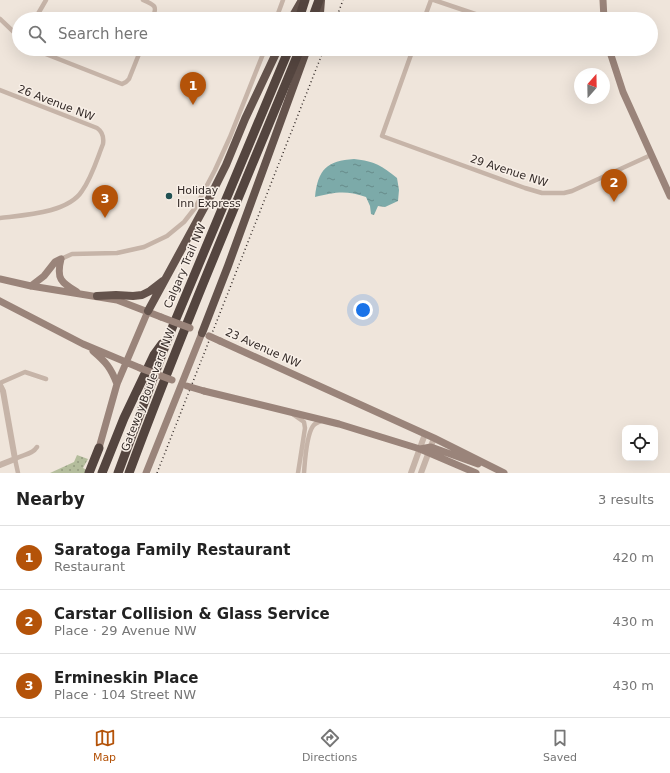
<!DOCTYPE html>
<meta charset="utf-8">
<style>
:root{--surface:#fff;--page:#f6f6f6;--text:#222;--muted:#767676;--line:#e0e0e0;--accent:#b45309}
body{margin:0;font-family:"DejaVu Sans",sans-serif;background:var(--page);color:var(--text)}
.controls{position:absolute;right:12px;bottom:12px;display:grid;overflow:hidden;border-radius:8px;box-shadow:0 4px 16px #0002}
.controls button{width:36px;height:36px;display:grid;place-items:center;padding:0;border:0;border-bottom:1px solid var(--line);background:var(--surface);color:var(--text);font:20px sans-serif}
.compass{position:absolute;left:574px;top:68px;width:36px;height:36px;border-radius:50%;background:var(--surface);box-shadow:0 4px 16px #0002;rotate:20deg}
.you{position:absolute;left:363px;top:310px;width:14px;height:14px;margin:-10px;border:3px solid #fff;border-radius:50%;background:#1a73e8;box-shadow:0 0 0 6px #1a73e833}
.badge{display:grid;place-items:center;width:26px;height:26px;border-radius:50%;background:var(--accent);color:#fff;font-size:13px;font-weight:700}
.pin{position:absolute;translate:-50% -33px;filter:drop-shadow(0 1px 2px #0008)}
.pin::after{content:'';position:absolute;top:21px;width:14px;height:12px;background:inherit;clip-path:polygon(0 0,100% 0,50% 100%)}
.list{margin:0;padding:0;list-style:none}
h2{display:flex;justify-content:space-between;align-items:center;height:52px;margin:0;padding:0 16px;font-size:17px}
h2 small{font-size:13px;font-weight:400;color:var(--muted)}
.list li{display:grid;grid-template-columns:26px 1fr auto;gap:12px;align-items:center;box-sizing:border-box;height:64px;padding:0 16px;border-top:1px solid var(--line)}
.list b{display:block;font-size:15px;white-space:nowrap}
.list p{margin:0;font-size:13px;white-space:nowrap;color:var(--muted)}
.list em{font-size:13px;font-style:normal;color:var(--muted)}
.icon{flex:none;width:22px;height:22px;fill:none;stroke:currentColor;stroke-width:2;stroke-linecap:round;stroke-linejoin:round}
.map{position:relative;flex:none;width:670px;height:473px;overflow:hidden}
.search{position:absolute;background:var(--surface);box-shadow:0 4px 16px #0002;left:12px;right:12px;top:12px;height:44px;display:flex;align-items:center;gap:10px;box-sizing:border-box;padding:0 14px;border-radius:22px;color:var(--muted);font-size:15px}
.sheet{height:244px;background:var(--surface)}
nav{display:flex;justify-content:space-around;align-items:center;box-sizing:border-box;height:56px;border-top:1px solid var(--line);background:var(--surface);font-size:11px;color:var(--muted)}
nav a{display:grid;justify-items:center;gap:2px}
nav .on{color:var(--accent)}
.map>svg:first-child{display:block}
.park{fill:url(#park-dots)}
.water{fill:url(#water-ripples)}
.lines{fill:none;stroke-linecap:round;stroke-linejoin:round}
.minor{stroke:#c6b4a8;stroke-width:4.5}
.tertiary{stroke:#c6b4a8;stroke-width:6}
.secondary{stroke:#9a847a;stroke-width:7}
.trunk{stroke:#64534c;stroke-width:8}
.motorway{stroke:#54453f;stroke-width:9}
.rail{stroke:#342b28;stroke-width:1.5;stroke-dasharray:1 3;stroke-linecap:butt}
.secondary-bridge{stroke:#9a847a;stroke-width:7}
.poi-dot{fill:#215152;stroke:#f8efe7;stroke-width:1.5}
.labels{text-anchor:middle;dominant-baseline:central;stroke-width:3;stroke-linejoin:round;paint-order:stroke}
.street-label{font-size:11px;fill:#342b28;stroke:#f8efe7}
.poi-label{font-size:11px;fill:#342b28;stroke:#f8efe7;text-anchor:start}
</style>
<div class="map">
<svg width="670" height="473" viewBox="0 0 670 473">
<defs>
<pattern id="park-dots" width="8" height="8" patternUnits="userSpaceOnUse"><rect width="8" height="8" fill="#b4bd9c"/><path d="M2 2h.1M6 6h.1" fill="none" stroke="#939a7f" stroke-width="1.8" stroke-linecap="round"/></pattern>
<pattern id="water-ripples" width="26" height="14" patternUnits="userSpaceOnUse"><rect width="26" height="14" fill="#7caaa9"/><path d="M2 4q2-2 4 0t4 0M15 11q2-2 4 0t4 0" fill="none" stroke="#668b8a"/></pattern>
</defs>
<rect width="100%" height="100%" fill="#efe5db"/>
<path class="park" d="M77,455L88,459L83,468L87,470L86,473H50L74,462Z"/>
<path class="water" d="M354,159C375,161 382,166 397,178L399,190L398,201L385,207L378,206L374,215L371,214L370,206L366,197C346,190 335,192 315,197C318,169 327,161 354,159Z"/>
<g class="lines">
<path class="minor" d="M143,0C155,5 158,6 152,19
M434,0L490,19
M0,19L19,37
M35,19L46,0
M276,19L283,0
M424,19L431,0
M33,49L122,84L126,82L129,79L141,49
M413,49L382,136L525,188L542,193H564L572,191L651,155
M0,90L97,128C103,132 104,137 103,144C97,159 92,177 82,191C68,213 24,215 0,218
M61,259L72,254L117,253L144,247L167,236L184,222L195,208L215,170L230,137L265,49
M0,383L25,372L46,379
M294,415L304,422L305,428L298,473
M18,473L15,459C23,454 32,455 37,447
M304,473C305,461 306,436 313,426C315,423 318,422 321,421"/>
<path class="tertiary" d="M0,385L3,391L15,459L0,465
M411,473L425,434
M421,473L434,438"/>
<path class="secondary" d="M603,0L604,19
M609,49L623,92L670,196
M61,259C56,279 61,282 77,292
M0,279L31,286L117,300L161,317
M31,286L44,276L55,262L61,259
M0,301L83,344L140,368
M220,341L434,438L504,473
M93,351C106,362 111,368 117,384
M204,391L339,424L420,449L476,473
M99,448L117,384L148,311
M420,449L431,447L478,464
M146,473L202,333"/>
<path class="trunk" d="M291,19L302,0
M318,19L320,13L321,0
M97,296L116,295L133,296L142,295L150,291L163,281
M148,311L210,197L226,165L245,119L278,49
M202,333L228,266L307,49"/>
<path class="motorway" d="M299,19L305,0
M312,19L319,0
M89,473L99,448
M102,473L124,418L154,355L162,344
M118,473L170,333L289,49
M129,473C182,330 242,190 300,49"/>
<path class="rail" d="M336,19L343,0
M157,473L324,49"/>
<path class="secondary-bridge" d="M161,317L190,328
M209,336L220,341
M140,368L172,380
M187,386L204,391"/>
</g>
<circle class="poi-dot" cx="169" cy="196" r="4"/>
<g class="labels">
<g class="street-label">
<text transform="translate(56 103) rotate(21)">26 Avenue NW</text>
<text transform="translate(509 171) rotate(18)">29 Avenue NW</text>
<text transform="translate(185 266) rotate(-67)">Calgary Trail NW</text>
<text transform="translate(263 348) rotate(24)">23 Avenue NW</text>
<text transform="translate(148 390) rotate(-69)">Gateway Boulevard NW</text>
</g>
<g class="poi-label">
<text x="177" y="190">Holiday<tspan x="177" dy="13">Inn Express</tspan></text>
</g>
</g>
</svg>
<div class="controls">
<button><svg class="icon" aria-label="locate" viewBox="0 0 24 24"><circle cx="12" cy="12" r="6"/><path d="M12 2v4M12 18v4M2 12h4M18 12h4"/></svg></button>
</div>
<svg class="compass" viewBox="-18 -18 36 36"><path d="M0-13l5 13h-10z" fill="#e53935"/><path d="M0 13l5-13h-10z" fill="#767676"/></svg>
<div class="you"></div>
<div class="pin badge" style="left:193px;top:105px">1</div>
<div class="pin badge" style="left:614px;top:202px">2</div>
<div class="pin badge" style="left:105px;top:218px">3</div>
<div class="search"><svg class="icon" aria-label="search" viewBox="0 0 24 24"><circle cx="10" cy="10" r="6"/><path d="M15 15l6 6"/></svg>Search here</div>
</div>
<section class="sheet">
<h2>Nearby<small>3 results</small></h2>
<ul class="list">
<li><span class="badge">1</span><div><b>Saratoga Family Restaurant</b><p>Restaurant</p></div><em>420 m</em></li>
<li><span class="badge">2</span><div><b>Carstar Collision &amp; Glass Service</b><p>Place · 29 Avenue NW</p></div><em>430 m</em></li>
<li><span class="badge">3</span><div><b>Ermineskin Place</b><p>Place · 104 Street NW</p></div><em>430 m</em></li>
</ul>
</section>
<nav>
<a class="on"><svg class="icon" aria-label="map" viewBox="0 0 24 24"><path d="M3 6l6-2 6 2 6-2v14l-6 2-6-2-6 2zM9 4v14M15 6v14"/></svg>Map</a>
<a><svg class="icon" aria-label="directions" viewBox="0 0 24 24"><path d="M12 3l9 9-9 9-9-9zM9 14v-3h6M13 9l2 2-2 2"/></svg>Directions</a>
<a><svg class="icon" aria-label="saved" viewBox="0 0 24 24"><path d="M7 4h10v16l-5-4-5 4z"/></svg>Saved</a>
</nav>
